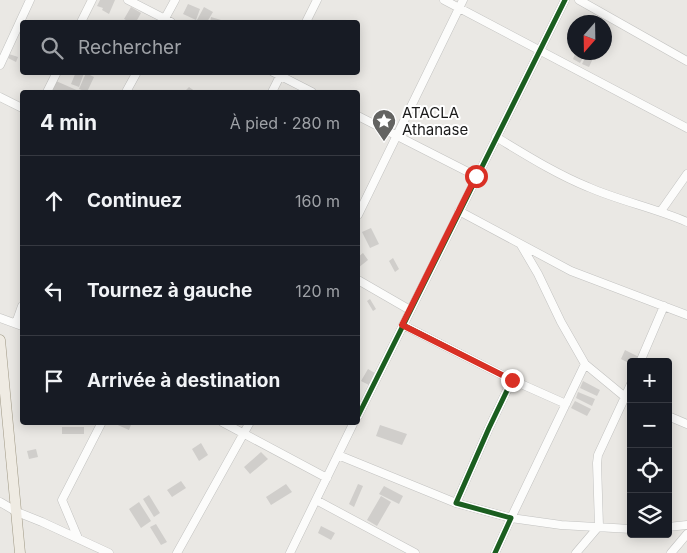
<!DOCTYPE html>
<html lang="fr">
<meta charset="utf-8">
<style>
:root{--surface:#171b24;--page:#20242c;--text:#f1f3f6;--muted:#9ea1a6;--line:#363941}
body{margin:0;font-family:Inter,sans-serif;background:var(--page);color:var(--text)}
.controls{position:absolute;right:15px;bottom:15px;display:grid;overflow:hidden;border-radius:5px;box-shadow:0 2px 12px #0003}
.controls button{width:45px;height:45px;display:grid;place-items:center;padding:0;border:0;border-bottom:1px solid var(--line);background:var(--surface);color:var(--text);font:25px sans-serif}
.compass{position:absolute;left:567px;top:15px;width:45px;height:45px;border-radius:50%;background:var(--surface);box-shadow:0 2px 12px #0003;rotate:200deg}
.stop{position:absolute;width:15px;height:15px;margin:-11px;border:4px solid #d93025;border-radius:50%;background:#fff}
.stop.end{background:#d93025;border-color:#fff;box-shadow:0 1px 5px #0008}
.list{margin:0;padding:0;list-style:none}
h2{display:flex;justify-content:space-between;align-items:center;height:65px;margin:0;padding:0 20px;font-size:21px}
h2 small{font-size:16px;font-weight:400;color:var(--muted)}
.list li{display:grid;grid-template-columns:32px 1fr auto;gap:15px;align-items:center;box-sizing:border-box;height:90px;padding:0 20px;border-top:1px solid var(--line)}
.list b{display:block;font-size:19px;white-space:nowrap}
.list em{font-size:16px;font-style:normal;color:var(--muted)}
.icon{flex:none;width:28px;height:28px;fill:none;stroke:currentColor;stroke-width:2;stroke-linecap:round;stroke-linejoin:round}
.map{position:relative;flex:none;width:687px;height:553px;overflow:hidden}
.search{position:absolute;background:var(--surface);box-shadow:0 2px 12px #0003;left:20px;top:20px;width:340px;height:55px;display:flex;align-items:center;gap:12px;box-sizing:border-box;padding:0 18px;border-radius:5px;color:var(--muted);font-size:19px}
.panel{position:absolute;background:var(--surface);box-shadow:0 2px 12px #0003;left:20px;top:90px;width:340px;height:335px;border-radius:5px}
.map>svg:first-child{display:block}
.building{fill:#d0cecb}
.lines{fill:none;stroke-linecap:round;stroke-linejoin:round}
.minor-casing{stroke:#c2c2c0;stroke-width:9}
.major-casing{stroke:#9e9783;stroke-width:11}
.minor{stroke:#fcfcfb;stroke-width:8}
.major{stroke:#efebe3;stroke-width:10}
.cycleway-casing{stroke:#fff;stroke-width:8}
.cycleway{stroke:#1b5e20;stroke-width:5}
.route{stroke:#d93025;stroke-width:6}
.labels{text-anchor:middle;dominant-baseline:central;stroke-width:4;stroke-linejoin:round;paint-order:stroke}
.poi-label{font-size:15px;fill:#1b1b1b;stroke:#fff;text-anchor:start}
</style>
<div class="map">
<svg width="687" height="553" viewBox="0 0 687 553">
<rect width="100%" height="100%" fill="#eae8e4"/>
<path class="building" d="M100,0H115L109,14L102,10L103,8L97,6Z
M188,4L200,9L196,20L183,14Z
M131,7L141,13L136,22H130L124,19Z
M204,7L213,12L207,22L197,20Z
M211,17L221,20L220,22H210Z
M576,19L583,22H574V28L572,26Z
M576,52H586L580,63L573,59Z
M588,52H596L589,67L582,64Z
M9,54L18,57L16,62L8,58Z
M76,72L84,73L79,87L71,84Z
M86,73L94,77L87,92L79,89Z
M56,81L81,92H51Z
M189,87L196,92H184Z
M371,228L379,244L370,248L362,232Z
M363,253L368,260L358,268V257Z
M393,258L399,269L395,272L389,261Z
M370,299L376,309L373,311L367,301Z
M625,350L639,357L636,362H631V364L621,359Z
M368,369L380,376L373,387L361,381Z
M583,381L600,390L597,396L580,388Z
M578,392L595,399L592,406L576,398Z
M575,401L591,409L587,416L571,408Z
M111,422H132L129,430Z
M380,425L407,434L402,445L376,436Z
M62,427H84V434H62Z
M201,443L208,455L199,461L192,449Z
M36,449L38,457L29,459L27,451Z
M261,452L268,459L250,474L244,467Z
M181,481L186,488L172,497L167,490Z
M286,484L292,492L271,505L266,497Z
M358,484L363,486L354,507L349,504Z
M384,486L403,496L399,504L379,494Z
M149,495L160,513L154,517L143,499Z
M381,496L391,502L377,526L367,520Z
M139,502L151,521L141,528L129,509Z
M156,524L167,542L161,545L150,527Z
M321,526L335,533L331,540L318,533Z"/>
<g class="lines">
<g class="minor-casing">
<path id="minor" d="M128,0L171,22
M444,0L687,128
M579,0L687,61
M81,22L92,0
M163,22L175,0
M306,22L317,0
M0,65L30,0
M273,72L312,92
M47,92L57,72
M126,92L137,72
M272,92L282,72
M0,97L22,108
M358,116L476,176
M496,137C526,155 556,174 588,187C620,201 655,208 687,222
M459,211L571,271L687,315
M661,211L687,174
M358,215L463,0
M521,245L538,274L561,322L585,364L625,397L631,384
M358,280L410,310
M0,318L22,326
M16,323L22,306
M403,325L512,380L489,428L456,503L511,518L495,553
M640,362L664,306
M585,364L511,518L561,525L631,529
M512,380L566,404
M358,416L565,0
M668,416L687,424
M222,422L327,478
M338,455L456,503
M316,500L415,553
M0,502L17,512L42,522L109,553
M668,527L687,525
M78,538L62,500L102,422
M177,553L250,422
M290,553L354,422
M576,553L599,526L597,463L598,455L625,397L631,399
M671,553L687,534"/>
</g>
<g class="major-casing">
<path id="major" d="M0,340L20,553"/>
</g>
<use href="#minor" class="minor"/>
<use href="#major" class="major"/>
<g class="cycleway-casing">
<path id="cycleway" d="M403,325L512,380L489,428L456,503L511,518L495,553
M358,416L565,0"/>
</g>
<use href="#cycleway" class="cycleway"/>
</g>
<g class="lines">
<path class="route" d="M476,176L402,325L512,380"/>
</g>
<defs>
<g id="sight-pin" transform="scale(1.25)"><path d="M0 17L-7.5 6A9.5 9.5 0 1 1 7.5 6Z" fill="#636361" stroke="#fff"/><path d="M0-6L1.8-2.2L6-1.7L2.9 1.2L3.7 5.4L0 3.3L-3.7 5.4L-2.9 1.2L-6-1.7L-1.8-2.2Z" fill="#fff"/></g>
</defs>
<g fill-rule="evenodd">
<use href="#sight-pin" x="384" y="121"/>
</g>
<g class="labels">
<g class="poi-label">
<text x="402" y="112">ATACLA<tspan x="402" dy="17">Athanase</tspan></text>
</g>
</g>
</svg>
<div class="controls">
<button>+</button>
<button>−</button>
<button><svg class="icon" aria-label="locate" viewBox="0 0 24 24"><circle cx="12" cy="12" r="6"/><path d="M12 2v4M12 18v4M2 12h4M18 12h4"/></svg></button>
<button><svg class="icon" aria-label="layers" viewBox="0 0 24 24"><path d="M12 4l9 5-9 5-9-5zM3 14l9 5 9-5"/></svg></button>
</div>
<svg class="compass" viewBox="-18 -18 36 36"><path d="M0-13l5 13h-10z" fill="#e53935"/><path d="M0 13l5-13h-10z" fill="#9ea1a6"/></svg>
<div class="stop" style="left:476px;top:176px"></div>
<div class="stop end" style="left:512px;top:380px"></div>
<div class="search"><svg class="icon" aria-label="search" viewBox="0 0 24 24"><circle cx="10" cy="10" r="6"/><path d="M15 15l6 6"/></svg>Rechercher</div>
<section class="panel">
<h2>4 min<small>À pied · 280 m</small></h2>
<ul class="list">
<li><svg class="icon" aria-label="ahead" viewBox="0 0 24 24"><path d="M12 20V5M6 11l6-6 6 6"/></svg><div><b>Continuez</b></div><em>160 m</em></li>
<li><svg class="icon" aria-label="left" viewBox="0 0 24 24"><path d="M17 20v-9H6M10 6l-5 5 5 5"/></svg><div><b>Tournez à gauche</b></div><em>120 m</em></li>
<li><svg class="icon" aria-label="arrive" viewBox="0 0 24 24"><path d="M6 21V4h12l-3 4 3 4H6"/></svg><div><b>Arrivée à destination</b></div></li>
</ul>
</section>
</div>
